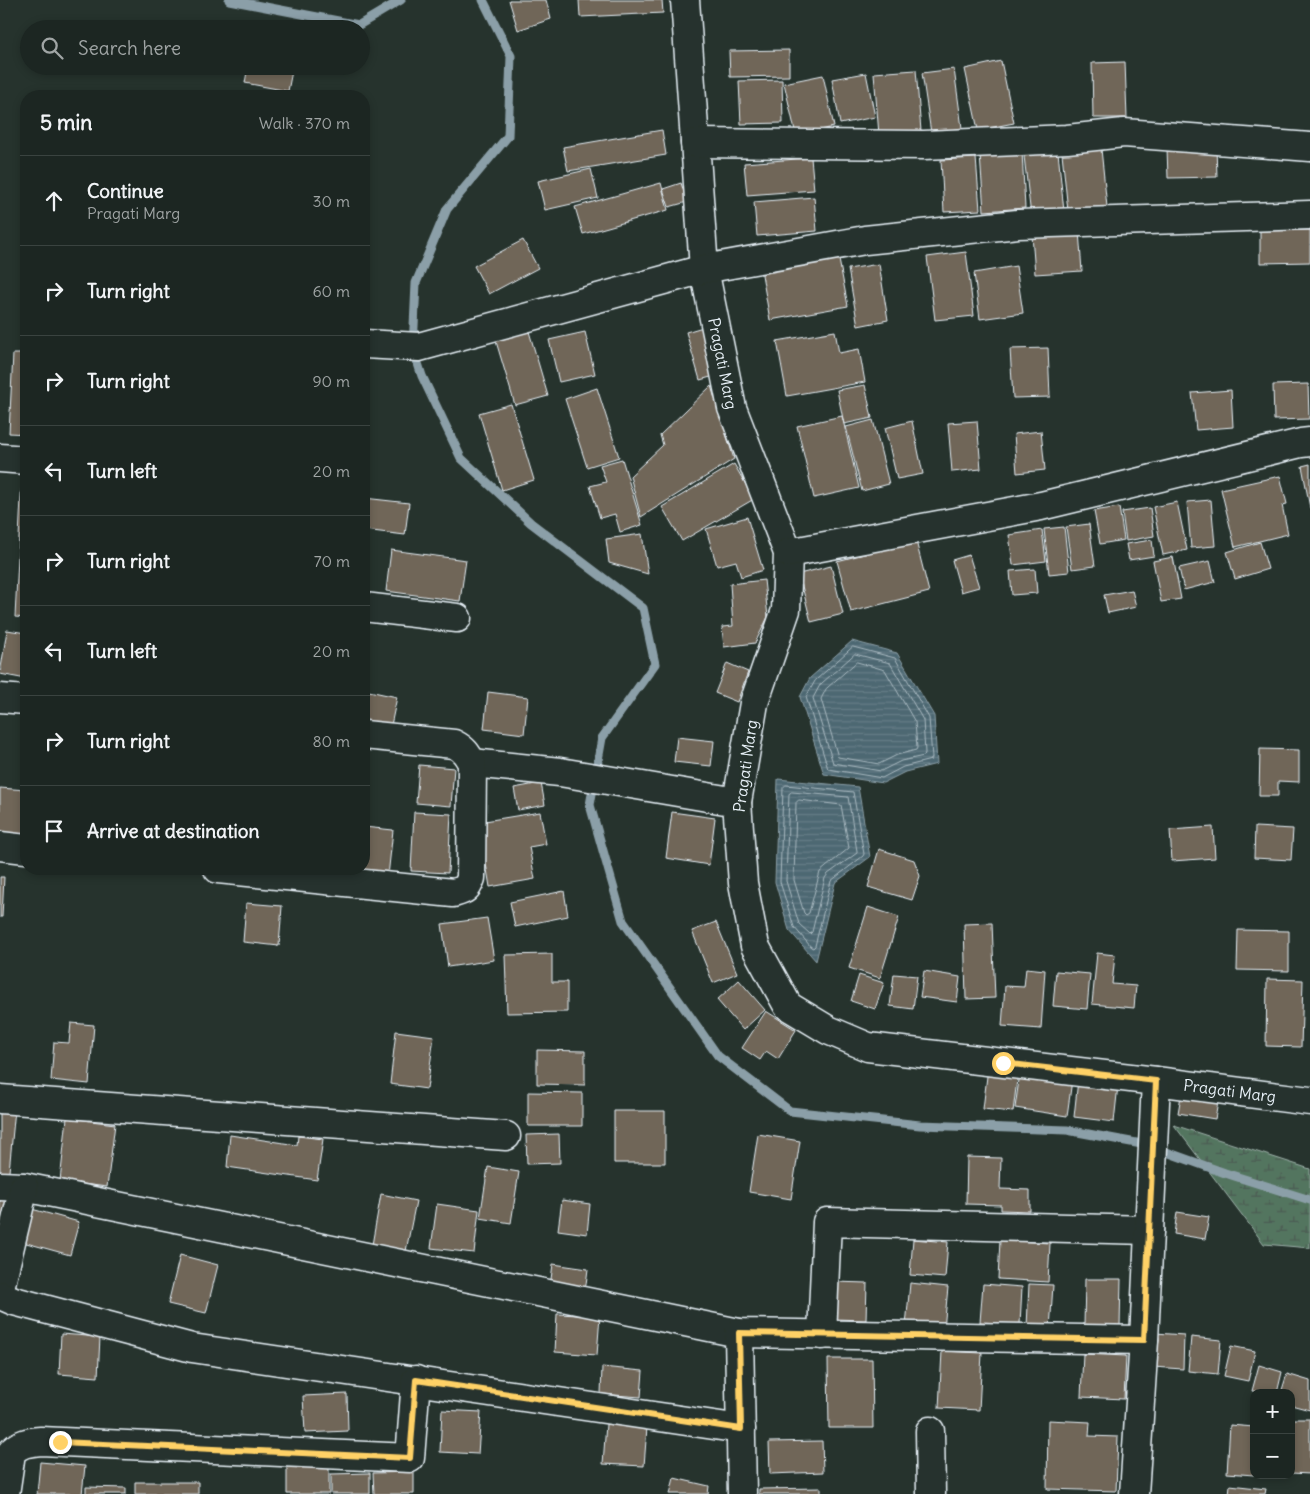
<!DOCTYPE html>
<meta charset="utf-8">
<style>
:root{--surface:#1c2622;--page:#29322f;--text:#f1f3f6;--muted:#a0a5a5;--line:#3a4340}
body{margin:0;font-family:Delius,sans-serif;background:var(--page);color:var(--text)}
.controls{position:absolute;right:15px;bottom:15px;display:grid;overflow:hidden;border-radius:10px;box-shadow:0 2px 8px #0003}
.controls button{width:45px;height:45px;display:grid;place-items:center;padding:0;border:0;border-bottom:1px solid var(--line);background:var(--surface);color:var(--text);font:25px sans-serif}
.stop{position:absolute;width:15px;height:15px;margin:-11px;border:4px solid #ffd166;border-radius:50%;background:#fff}
.stop.end{background:#ffd166;border-color:#fff;box-shadow:0 1px 5px #0008}
.list{margin:0;padding:0;list-style:none}
h2{display:flex;justify-content:space-between;align-items:center;height:65px;margin:0;padding:0 20px;font-size:21px}
h2 small{font-size:16px;font-weight:400;color:var(--muted)}
.list li{display:grid;grid-template-columns:32px 1fr auto;gap:15px;align-items:center;box-sizing:border-box;height:90px;padding:0 20px;border-top:1px solid var(--line)}
.list b{display:block;font-size:19px;white-space:nowrap}
.list p{margin:0;font-size:16px;white-space:nowrap;color:var(--muted)}
.list em{font-size:16px;font-style:normal;color:var(--muted)}
.icon{flex:none;width:28px;height:28px;fill:none;stroke:currentColor;stroke-width:2;stroke-linecap:round;stroke-linejoin:round}
.map{position:relative;flex:none;width:1310px;height:1494px;overflow:hidden}
.search{position:absolute;background:var(--surface);box-shadow:0 2px 8px #0003;left:20px;top:20px;width:350px;height:55px;display:flex;align-items:center;gap:12px;box-sizing:border-box;padding:0 18px;border-radius:28px;color:var(--muted);font-size:19px}
.panel{position:absolute;background:var(--surface);box-shadow:0 2px 8px #0003;left:20px;top:90px;width:350px;height:785px;border-radius:20px}
.map>svg:first-child{display:block}
.wetland{fill:url(#wetland-marsh);stroke:#9eb2ab}
.water{fill:url(#water-rules);stroke:#8b9fa8}
.lines{fill:none;stroke-linecap:round;stroke-linejoin:round}
.shore{stroke:#aabac2;stroke-width:1}
.stream{stroke:#8b9fa8;stroke-width:9}
.building{fill:#706658;stroke:#e8f1f8}
.minor-casing{stroke:#e8f1f8;stroke-width:31}
.minor{stroke:#26332d;stroke-width:28}
.route{stroke:#ffd166;stroke-width:6}
.labels{text-anchor:middle;dominant-baseline:central;stroke-width:4.5;stroke-linejoin:round;paint-order:stroke}
.street-label{font-size:16px;fill:#e8f1f8;stroke:#26332d}
</style>
<div class="map">
<svg width="1310" height="1494" viewBox="0 0 1310 1494">
<defs>
<pattern id="wetland-marsh" width="20" height="14" patternUnits="userSpaceOnUse" patternTransform="scale(1.25)"><rect width="20" height="14" fill="#53745e"/><path d="M1 5h8M5 5V1M11 12h8M15 12V8" fill="none" stroke="#4c5c53"/></pattern>
<pattern id="water-rules" width="6" height="5" patternUnits="userSpaceOnUse" patternTransform="scale(1.25)"><rect width="6" height="5" fill="#4d6872"/><path d="M0 2.5h6" fill="none" stroke="#677e87"/></pattern>
</defs>
<rect width="100%" height="100%" fill="#26332d"/>
<filter id="ink" filterUnits="userSpaceOnUse"><feTurbulence type="fractalNoise" baseFrequency=".02" numOctaves="2"/><feDisplacementMap in="SourceGraphic" scale="10" xChannelSelector="R" yChannelSelector="G"/><feConvolveMatrix kernelMatrix="1 2 1 2 8 2 1 2 1" color-interpolation-filters="sRGB"/></filter>
<g filter="url(#ink)">
<path class="wetland" d="M1174,1125L1310,1169V1248L1264,1244Z"/>
<path class="water" d="M852,641L897,653L934,716L937,764L905,772L883,783L824,774L800,697L810,678Z
M778,779L858,787L870,857L835,883L816,961L789,930L775,882Z"/>
<g class="lines">
<path class="shore" d="M853,647L895,658L929,718L932,758L931,760L903,767L882,778L828,769L806,697L815,681Z
M855,654L890,663L923,720L925,753L924,756L901,761L881,771L833,763L813,698L820,685Z
M857,662L885,670L915,722L917,748L916,750L897,755L879,764L838,757L821,699L826,689Z
M786,785L853,792L864,854L863,856L831,881L815,946L813,948L811,947L794,927L780,882L783,788Z
M792,792L848,797L857,851V853L828,874L825,878L812,932L810,934L799,924L786,881L789,794Z
M799,800L841,805L849,848L820,872L809,913L806,915L804,913L794,880L796,803Z"/>
<path class="stream" d="M229,0L359,25L401,0
M483,0L511,56L508,136L447,209L416,283L413,348L422,376L461,458L531,523L643,608L655,664L602,738L590,805L623,921L718,1056L790,1111L920,1125L1067,1130L1147,1145L1225,1173L1310,1200"/>
</g>
<path class="building" d="M509,0H546L551,19L518,30Z
M579,0H662L663,13L580,17Z
M789,50V76L730,77L729,51Z
M1001,61L1014,123L978,130L965,69Z
M1125,62L1127,118H1093L1092,63Z
M248,66H293L288,91L245,83Z
M954,69L962,128L931,133L922,73Z
M916,70L921,131L879,135L874,73Z
M866,73L875,117L840,124L832,79Z
M823,75L834,127L796,135L784,83Z
M782,80L783,123L741,124L739,81Z
M662,130L666,155L568,171L563,147Z
M1216,147L1217,177L1168,178L1167,148Z
M1101,149L1107,207L1068,211L1062,153Z
M1022,152L1025,208L984,211L980,155Z
M1058,152L1064,212L1031,216L1024,156Z
M811,158L814,190L747,195L744,163Z
M976,158L980,210L944,212L941,160Z
M591,169L598,198L545,210L538,181Z
M661,183L668,210L583,234L575,207Z
M681,183L687,202L669,207L663,189Z
M814,197L817,231L757,236L754,202Z
M1310,230V262L1260,263V231Z
M1079,231L1082,271L1035,274L1032,235Z
M835,239L848,306L770,320L758,252Z
M523,240L538,268L489,294L474,266Z
M966,252L974,316L935,320L927,257Z
M879,264L888,320L858,326L848,269Z
M1016,266L1023,313L980,319L974,273Z
M703,327L718,375L700,380L686,332Z
M528,328L548,396L515,405L495,338Z
M835,331L839,353L859,349L865,382L787,396L777,341Z
M585,332L595,374L559,382L549,340Z
M1048,348L1050,397L1013,398L1010,349Z
M13,354H26V434L9,433Z
M1308,384L1309,419L1274,420L1273,385Z
M865,385L872,418L844,424L837,390Z
M711,386L734,459L641,517L630,476L663,445L660,435Z
M597,388L619,457L587,467L565,399Z
M1231,390L1233,427L1196,430L1192,393Z
M511,404L534,480L502,490L479,413Z
M842,416L859,488L814,498L797,426Z
M873,420L889,484L862,491L846,427Z
M912,421L923,474L897,479L885,428Z
M977,421L981,469L952,472L948,423Z
M1041,431L1045,470L1017,473L1014,434Z
M622,459L642,525L620,532L615,514L600,518L590,486L606,482L600,465Z
M734,464L754,499L682,541L662,507Z
M1310,464V508L1302,466Z
M1280,476L1287,504L1282,505L1288,534L1235,547L1221,489Z
M22,478L26,479V618L15,617Z
M364,498L409,503L405,535L364,530Z
M1211,500L1215,546L1191,548L1187,502Z
M1177,502L1187,550L1163,555L1153,507Z
M1119,507L1124,540L1100,544L1094,511Z
M1150,508L1154,536L1126,541L1122,512Z
M747,517L763,570L741,577L736,561L717,566L706,529Z
M1089,524L1095,566L1072,569L1066,527Z
M1064,527L1069,572L1049,574L1044,529Z
M1042,530L1046,561L1013,565L1009,535Z
M642,534L648,574L609,563L606,539Z
M1152,540L1154,556L1129,560L1126,544Z
M916,541L929,592L851,612L837,561Z
M1260,542L1268,569L1235,579L1227,552Z
M391,550L466,560L460,601L386,591Z
M969,555L979,587L961,592L952,560Z
M1173,557L1181,599L1161,602L1153,561Z
M1210,561L1215,582L1184,590L1179,568Z
M831,566L843,614L811,622L799,574Z
M1035,569L1037,593L1012,595L1010,571Z
M764,580L768,617L755,643L724,647L722,627L733,626L730,584Z
M1132,590L1136,607L1108,613L1104,595Z
M7,630L26,633V679L0,674Z
M727,663L748,672L737,702L715,693Z
M364,690L397,697L390,730L364,725Z
M488,692L528,697L524,734L484,729Z
M677,737L714,741L711,766L674,762Z
M1260,749L1299,750V782L1278,781V796H1259Z
M419,765L454,768L451,806L416,803Z
M541,783L545,805L518,810L514,788Z
M0,788L26,790V836L0,834Z
M414,812L451,814L448,873L411,871Z
M540,812L546,844L529,847L535,879L490,887L479,822Z
M672,812L715,818L709,865L666,858Z
M364,827L393,830L388,876L360,873V869H364Z
M1213,827L1215,858L1172,861L1170,830Z
M1255,827L1293,829L1291,860L1254,858Z
M879,849L914,860L920,876L912,900L868,887Z
M0,877H4L2,917H0Z
M564,891L568,916L515,927L510,902Z
M246,903L282,906L279,946L243,942Z
M868,907L899,917L880,978L849,968Z
M487,918L494,960L448,967L442,924Z
M716,922L737,973L713,983L692,931Z
M992,923L995,998L966,999L964,924Z
M1238,930L1289,931V971L1237,970Z
M1097,953L1115,955L1112,984L1136,986L1134,1008L1092,1004Z
M552,954V982H567V1012L507,1013L505,955Z
M1026,968L1045,970L1041,1029L1002,1026L1005,986L1024,987Z
M924,971L960,977L957,1002L920,997Z
M1056,971L1090,974L1087,1009L1053,1006Z
M894,974L917,976L913,1009L890,1006Z
M859,975L884,983L875,1009L851,1001Z
M1267,979L1303,980L1301,1047L1266,1046Z
M739,980L765,1010L743,1030L717,1000Z
M766,1011L796,1030L778,1059L766,1051L760,1060L742,1048Z
M71,1023L94,1025L89,1084L51,1080L54,1042L69,1043Z
M396,1031L434,1036L427,1089L390,1084Z
M537,1050L585,1051V1085L537,1084Z
M988,1068L1018,1071L1013,1112L983,1109Z
M1020,1073L1072,1080L1067,1116L1015,1108Z
M1078,1080L1118,1085L1114,1122L1074,1117Z
M528,1092L582,1093V1126H528Z
M1181,1096L1218,1102L1215,1119L1178,1113Z
M0,1108L15,1109L8,1182L0,1181Z
M614,1111H665V1163H614Z
M67,1118L115,1124L107,1187L60,1181Z
M559,1134L560,1163L527,1164L526,1135Z
M758,1134L800,1141L791,1199L749,1192Z
M230,1135L297,1145L298,1136L323,1139L317,1180L227,1167Z
M967,1157L1001,1158L1000,1189L1030,1190V1211L1001,1210V1205L966,1204Z
M488,1167L519,1172L511,1223L480,1218Z
M0,1191L10,1193L0,1230Z
M381,1194L416,1201L406,1251L372,1245Z
M562,1200L590,1204L587,1234L558,1230Z
M437,1204L479,1210L474,1253L431,1248Z
M28,1208L79,1222L70,1255L19,1241Z
M1177,1212L1209,1217L1205,1239L1174,1234Z
M913,1239L948,1242L945,1278L910,1275Z
M1000,1240L1050,1243L1048,1282L998,1279Z
M180,1255L218,1265L206,1313L168,1304Z
M553,1264L588,1269L585,1292L550,1287Z
M1085,1279H1121L1120,1326H1084Z
M834,1282L867,1283L866,1320L833,1319Z
M910,1283L948,1287L944,1329L906,1326Z
M983,1284L1022,1287L1020,1324L980,1322Z
M1029,1284L1053,1285L1050,1329L1027,1327Z
M557,1314L600,1316L597,1355L555,1352Z
M1155,1333L1184,1335L1183,1369L1153,1367Z
M61,1334L100,1337L98,1377L59,1374Z
M1191,1337L1221,1340L1218,1374L1188,1371Z
M1231,1346L1255,1351L1248,1381L1224,1376Z
M942,1351L982,1353L979,1410L939,1408Z
M1083,1354L1126,1356L1124,1399L1081,1397Z
M828,1359H872L873,1428H829Z
M1259,1365L1282,1372L1277,1393L1252,1391Z
M602,1367L643,1371L641,1397L601,1394Z
M1287,1374L1310,1381V1410L1291,1405V1393H1281Z
M347,1394L348,1431L305,1433L303,1396Z
M442,1410L481,1412L478,1454L440,1452Z
M1291,1419H1310V1474L1291,1473Z
M1048,1420L1090,1422L1089,1436L1118,1437L1116,1491L1047,1489Z
M606,1424L647,1427L644,1466L603,1464Z
M1230,1425L1254,1427V1475L1227,1473Z
M822,1441L823,1472L770,1474L769,1442Z
M40,1462L85,1466L82,1494H37Z
M287,1463L329,1464V1494H287Z
M414,1472V1494H374L373,1473Z
M370,1473V1494H331V1474Z
M674,1478L709,1486L708,1494H670Z
M135,1482H198V1494H135Z
M1230,1485L1266,1489L1265,1494H1229Z
M86,1487L126,1488V1494H86Z
M821,1488V1494H759V1489Z"/>
<g class="lines">
<g class="minor-casing">
<g id="minor">
<path id="s1" d="M685,0L704,269L732,408L788,553L786,610L754,703L737,802L743,883L755,946L788,1006L828,1030L868,1047L1156,1081L1310,1101"/>
<path d="M695,143L924,145L1067,139L1124,133L1310,147"/>
<path d="M364,344L419,347L704,269L865,240L1018,224L1310,215"/>
<path d="M0,458L26,460"/>
<path d="M788,553L1041,506L1301,443L1310,442"/>
<path d="M364,607L457,618"/>
<path d="M0,698L26,700"/>
<path d="M472,763L560,772L737,802"/>
<path d="M0,846L26,849"/>
<path d="M218,869L453,893C464,890 467,890 471,878L472,763C467,754 464,749 454,744L364,735"/>
<path d="M0,1099L506,1136"/>
<path d="M0,1186L24,1187L739,1333L1144,1340"/>
<path d="M0,1288L24,1187"/>
<path d="M0,1295L14,1301L192,1348L741,1429"/>
<path d="M739,1333L742,1494"/>
<path d="M822,1335L827,1222L1149,1230"/>
<path d="M930,1431L931,1494"/>
<path d="M5,1494L11,1453C19,1443 29,1442 41,1441L410,1458L416,1380"/>
<path d="M1134,1494L1144,1340L1156,1081"/>
</g>
</g>
<use href="#minor" class="minor"/>
</g>
</g>
<g class="lines" filter="url(#ink)">
<path class="route" d="M60,1442L410,1458L416,1380L741,1429L739,1333L1144,1340L1156,1081L1003,1063"/>
</g>
<g class="labels">
<g class="street-label">
<text stroke="none"><textPath href="#s1" startOffset="366">Pragati Marg</textPath></text>
<text transform="translate(745 766) rotate(-82)">Pragati Marg</text>
<text stroke="none"><textPath href="#s1" startOffset="1491">Pragati Marg</textPath></text>
</g>
</g>
</svg>
<div class="controls">
<button>+</button>
<button>−</button>
</div>
<div class="stop" style="left:1003px;top:1063px"></div>
<div class="stop end" style="left:60px;top:1442px"></div>
<div class="search"><svg class="icon" aria-label="search" viewBox="0 0 24 24"><circle cx="10" cy="10" r="6"/><path d="M15 15l6 6"/></svg>Search here</div>
<section class="panel">
<h2>5 min<small>Walk · 370 m</small></h2>
<ul class="list">
<li><svg class="icon" aria-label="ahead" viewBox="0 0 24 24"><path d="M12 20V5M6 11l6-6 6 6"/></svg><div><b>Continue</b><p>Pragati Marg</p></div><em>30 m</em></li>
<li><svg class="icon" aria-label="right" viewBox="0 0 24 24"><path d="M7 20v-9h11M14 6l5 5-5 5"/></svg><div><b>Turn right</b></div><em>60 m</em></li>
<li><svg class="icon" aria-label="right" viewBox="0 0 24 24"><path d="M7 20v-9h11M14 6l5 5-5 5"/></svg><div><b>Turn right</b></div><em>90 m</em></li>
<li><svg class="icon" aria-label="left" viewBox="0 0 24 24"><path d="M17 20v-9H6M10 6l-5 5 5 5"/></svg><div><b>Turn left</b></div><em>20 m</em></li>
<li><svg class="icon" aria-label="right" viewBox="0 0 24 24"><path d="M7 20v-9h11M14 6l5 5-5 5"/></svg><div><b>Turn right</b></div><em>70 m</em></li>
<li><svg class="icon" aria-label="left" viewBox="0 0 24 24"><path d="M17 20v-9H6M10 6l-5 5 5 5"/></svg><div><b>Turn left</b></div><em>20 m</em></li>
<li><svg class="icon" aria-label="right" viewBox="0 0 24 24"><path d="M7 20v-9h11M14 6l5 5-5 5"/></svg><div><b>Turn right</b></div><em>80 m</em></li>
<li><svg class="icon" aria-label="arrive" viewBox="0 0 24 24"><path d="M6 21V4h12l-3 4 3 4H6"/></svg><div><b>Arrive at destination</b></div></li>
</ul>
</section>
</div>
